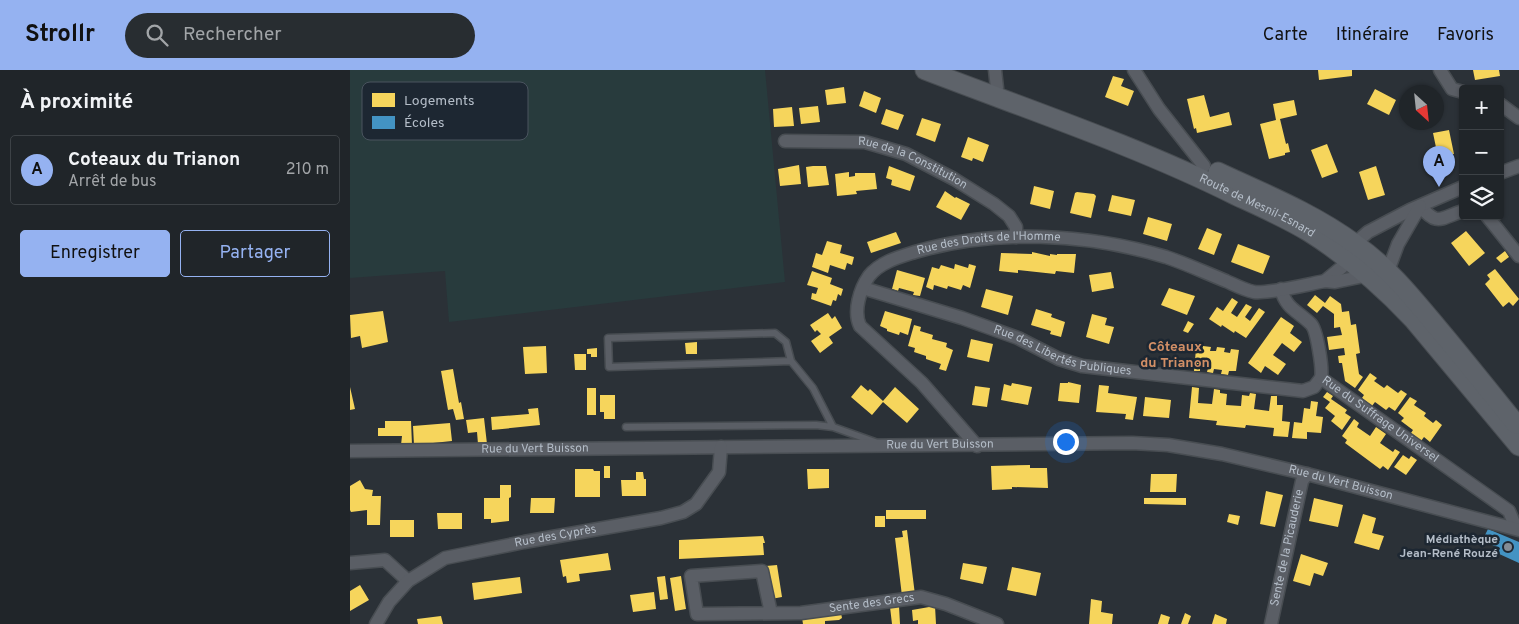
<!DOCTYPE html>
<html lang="fr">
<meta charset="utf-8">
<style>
:root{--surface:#202529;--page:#282d31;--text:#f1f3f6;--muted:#a2a5a8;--line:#3d4246;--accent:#95b2f1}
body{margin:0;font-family:Overpass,sans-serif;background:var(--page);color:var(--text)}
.controls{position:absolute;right:15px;top:15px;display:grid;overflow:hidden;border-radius:5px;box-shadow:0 1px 4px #0004}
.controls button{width:45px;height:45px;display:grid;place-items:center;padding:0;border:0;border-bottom:1px solid var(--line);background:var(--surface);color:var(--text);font:25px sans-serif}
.compass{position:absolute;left:1049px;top:15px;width:45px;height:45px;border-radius:50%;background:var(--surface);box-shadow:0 1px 4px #0004;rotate:153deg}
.you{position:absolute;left:715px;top:371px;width:18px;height:18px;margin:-12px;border:4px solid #fff;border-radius:50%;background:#1a73e8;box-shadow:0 0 0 8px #1a73e833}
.badge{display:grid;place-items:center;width:32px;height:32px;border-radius:50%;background:var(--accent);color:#111;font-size:16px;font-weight:700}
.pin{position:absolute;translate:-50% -41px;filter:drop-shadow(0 1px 2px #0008)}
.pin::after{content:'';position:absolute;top:26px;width:18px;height:15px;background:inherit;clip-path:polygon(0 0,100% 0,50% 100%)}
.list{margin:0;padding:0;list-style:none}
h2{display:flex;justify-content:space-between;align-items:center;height:65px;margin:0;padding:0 20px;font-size:21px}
h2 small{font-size:16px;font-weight:400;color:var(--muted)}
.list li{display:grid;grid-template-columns:32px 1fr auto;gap:15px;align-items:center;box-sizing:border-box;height:70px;margin:0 10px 10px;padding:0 10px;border:1px solid var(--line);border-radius:5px}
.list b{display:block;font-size:19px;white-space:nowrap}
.list p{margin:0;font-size:16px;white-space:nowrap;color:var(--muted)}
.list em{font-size:16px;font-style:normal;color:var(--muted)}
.actions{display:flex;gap:10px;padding:15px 20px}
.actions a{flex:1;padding:11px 0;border:1px solid var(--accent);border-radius:5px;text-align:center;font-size:18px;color:var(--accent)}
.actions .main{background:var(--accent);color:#111}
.icon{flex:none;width:28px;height:28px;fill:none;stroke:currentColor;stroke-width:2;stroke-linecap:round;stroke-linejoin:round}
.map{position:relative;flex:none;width:1169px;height:554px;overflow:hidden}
header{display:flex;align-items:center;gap:30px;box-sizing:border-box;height:70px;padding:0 25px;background:var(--accent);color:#111}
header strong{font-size:24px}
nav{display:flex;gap:28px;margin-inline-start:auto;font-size:18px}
.search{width:350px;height:45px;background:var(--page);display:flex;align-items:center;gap:12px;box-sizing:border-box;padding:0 18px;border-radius:28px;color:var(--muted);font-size:19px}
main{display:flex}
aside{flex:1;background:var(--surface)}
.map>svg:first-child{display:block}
.green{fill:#283b3d}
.homes{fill:#f6d55c}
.schools{fill:#4393c3}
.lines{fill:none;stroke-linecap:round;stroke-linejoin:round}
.lane-casing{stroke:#484d52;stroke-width:9}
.street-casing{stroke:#484d52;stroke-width:15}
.secondary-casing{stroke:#484d52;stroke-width:21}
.lane{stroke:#5a5e65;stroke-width:6}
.street{stroke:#5a5e65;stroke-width:12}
.secondary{stroke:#5e636a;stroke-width:19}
.poi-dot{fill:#848c95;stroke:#1d2732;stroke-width:2}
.labels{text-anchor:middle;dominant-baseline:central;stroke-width:5;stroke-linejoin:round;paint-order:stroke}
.street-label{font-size:12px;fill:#b4bdc8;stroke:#1d2732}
.poi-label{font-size:12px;font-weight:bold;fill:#b4bdc8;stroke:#1d2732;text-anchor:end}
.neighbourhood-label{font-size:14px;font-weight:bold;fill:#d28f66;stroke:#1d2732}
.key{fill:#1d2732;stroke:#4a545f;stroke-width:1}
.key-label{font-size:14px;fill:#b4bdc8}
</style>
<header>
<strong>Strollr</strong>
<div class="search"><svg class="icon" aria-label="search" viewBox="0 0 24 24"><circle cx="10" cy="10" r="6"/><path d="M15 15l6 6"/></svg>Rechercher</div>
<nav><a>Carte</a><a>Itinéraire</a><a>Favoris</a></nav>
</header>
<main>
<aside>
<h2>À proximité<small></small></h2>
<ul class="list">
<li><span class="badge">A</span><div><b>Coteaux du Trianon</b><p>Arrêt de bus</p></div><em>210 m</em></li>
</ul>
<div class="actions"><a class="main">Enregistrer</a><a>Partager</a></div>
</aside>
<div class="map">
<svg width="1169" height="554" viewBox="0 0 1169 554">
<rect width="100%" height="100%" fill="#2b3137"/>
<path class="green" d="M0,0H415L435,212L99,252L95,201L0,208Z"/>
<path class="homes" d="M968,0H1002V6L969,10Z
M1123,0H1149L1150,6L1125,10Z
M763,6L774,9L771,16L784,21L778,36L755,27Z
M494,17L496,33L477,35L475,20Z
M1025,19L1046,30L1039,45L1017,34Z
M514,21L531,28L526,43L509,36Z
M854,25L860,47L879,42L882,55L847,63L846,58L844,59L837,29Z
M944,30L947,45L930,49L936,74L938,73L940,82L935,83V85L919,89L910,54L926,50L923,34Z
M468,36L470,52L451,54L449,38Z
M442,37L444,56L424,57L423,39Z
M536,39L554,45L548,60L531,54Z
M572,48L591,54L585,72L566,65Z
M1099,60L1104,84L1088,87L1083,63Z
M618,67L639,75L633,92L623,88L622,91L611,87Z
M977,74L988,102L972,108L961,80Z
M449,95L451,114L430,116L428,99Z
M463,96H476L479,115L458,117L456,97Z
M539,96L565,106L560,121L541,115L542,110L536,108Z
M1026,96L1035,125L1018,130L1009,102Z
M499,102V107L505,106V103H525L527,119L506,121L507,124L487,126L485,104Z
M684,116L704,121L700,139L680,134Z
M595,121L605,128L606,127L620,134L611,150L586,137Z
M727,122L744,124L746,126L741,148L720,143L725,123Z
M762,125L785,130L781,146L758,141Z
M798,147L822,154L817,171L793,164Z
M857,158L872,164L864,185L848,179Z
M1116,161L1135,183L1119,196L1101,173Z
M546,162L551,173L521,183L517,172Z
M477,171L492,175L490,183L504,187L502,195L497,193L495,200L480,195L478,203L462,197L466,183L472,185Z
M888,174L920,186L913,204L881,192Z
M1155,181L1159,187L1151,193L1146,188Z
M682,182L700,186V184L707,185V184H726L724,203L706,201L705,204L668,200V203L649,201L651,183L682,184Z
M605,194L618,198L619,194L626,196L620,218L613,215L611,220L598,216L597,219L584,215L583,220L576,217L582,197L589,199L591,195L604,199Z
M1145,199L1169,229L1163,236L1159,232L1153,237L1135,214L1140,209L1137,205Z
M547,200L575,208L570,226L563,225L564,222L549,218L548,221L542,219Z
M462,201L482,208L480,214L493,219L491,226L488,224L486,231L483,230L481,236L461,229L462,223L466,224L468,218L457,215Z
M761,202L764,218L742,222L739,205Z
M819,218L845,226L837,245L811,235Z
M636,219L663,226L658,245L631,237Z
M965,225L975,233L980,226L991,234L992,242L999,241L1001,255L1006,254L1010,283L1006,284L1009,304L1013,307L1005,318L995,311L992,293H989L988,286L995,285L994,278L979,280L977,267L992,265L990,257L984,258V244L973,236L967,243L957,235Z
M882,228L888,232L881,243L887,247L896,234L902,237L895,247L900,251L909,238L915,242L896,268L885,261L884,263L872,255L871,257L859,249L867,237L873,241Z
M686,239L702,244L701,247L715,252L711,267L700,264L701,261L681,255Z
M33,241L38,272L12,278L10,266L1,268L0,245Z
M535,241L562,249L558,265L550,262L549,265L537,261V259L530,256Z
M478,243L482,249L485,246L492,258L479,267L483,273L470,283L461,271L471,264L467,260L465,262L460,255Z
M742,244L757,248L755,255L764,257L759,274L736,267Z
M931,247L944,256L940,263L952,272L944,282L932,273L923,285L936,294L928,305L915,296L911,303L898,293Z
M838,251L844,254L838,263L833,261Z
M564,255L571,257L570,261L583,265L582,269L597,273L596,277L603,280L596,301L589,299L591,294L576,289V286L564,282L565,278L558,276Z
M621,269L643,274L639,292L617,287Z
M347,272V284H336L335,273Z
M196,276L197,303L175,304L173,277Z
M853,276L861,277L860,281H866L867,277L875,278L874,282L880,283L881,279L889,280L886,301H879L878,305L871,304L872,300L864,299L863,303L857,302L858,298L850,297V301H844L846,279L852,280Z
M247,278V287H241V284H237V279Z
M224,284H236V300H225Z
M103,299L109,333L111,332L114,349L106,350L103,339L98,340L91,301Z
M1020,303L1027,308L1024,311L1034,318L1037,315L1048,323L1051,320L1057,324L1045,341L1039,337L1036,340L1025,332L1022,336L1012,328L1014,325L1008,320Z
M718,312L731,315L729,333L708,331L710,313H718Z
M662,313L682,317L678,335L651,330L654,314L661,316Z
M511,315L518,321L520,319L533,331L545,317L569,339L557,353L533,332L522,345L501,327Z
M749,315L759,316L758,323L787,327L783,350L775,349L776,344L746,342Z
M625,316L640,318L637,337L622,335Z
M0,317L5,339L0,340Z
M842,317L849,318L848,333L862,334L864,319L870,320V323L877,324L876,335L891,336L892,325L899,326L900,323L906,324L904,339L919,341L921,326H927V335H933L932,351L940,352L938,367L923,366L924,358L896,355L895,358L866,355L867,351L839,348Z
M237,318H246V345H237Z
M977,322L983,326L981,329L997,340L995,343L1001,347L992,360L981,351L985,346L975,338L980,332L973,327Z
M250,325H265V349H254V342H250Z
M795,327L821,330L819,348L793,346Z
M1060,327L1067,331L1064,335L1076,343L1074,346L1083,353L1086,350L1092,355L1080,372L1074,367L1071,371L1061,363L1063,360L1051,351L1054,348L1048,343Z
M961,331L968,332L966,346L973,347L971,363L957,362V369L942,368L944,352L952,353L954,338L960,339Z
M188,338L190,355L142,360L141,347L179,344L178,339Z
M134,348L137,374H128L127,362L118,363L116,350Z
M1004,349L1009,353L1007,357L1020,366L1026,357L1036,364L1030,373L1043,382L1045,379L1050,382L1038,400L1033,396L1030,399L995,373L997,370L992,366Z
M35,351H61L62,375H51L52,366H28V358H35Z
M100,353L102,371L64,375L63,356Z
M1053,385L1059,389L1061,386L1067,390L1056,405L1044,397Z
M680,395V398H697L698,418L662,417V419L642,420L641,396Z
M254,396H260V408H254Z
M225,399H243L244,401H250V427H225Z
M457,399H479V418L458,419Z
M286,402H293L294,409H296V426H272L271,410H286Z
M801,404H827L826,422H800Z
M10,410L15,419L23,420L22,426H31L30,455H17V440L1,442L0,440V416Z
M150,415H161V427L159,428V451L141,453V449H134V428H150Z
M916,421L933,425L925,457L910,454Z
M181,428H205L204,443H180Z
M794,428H836V435L794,434Z
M964,428L993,435L988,457L959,451Z
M536,440H576V449H536Z
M87,443H112V459H88Z
M879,444L890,446L888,455L877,452Z
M1013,444L1026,448L1022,463L1034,466L1029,480L1004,473Z
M525,446H535V457H525Z
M40,450H64V467H40Z
M557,460L565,525L552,526L545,468L553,467L552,461Z
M413,466L415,473H413L414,485L329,489V470Z
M258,483L261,500L229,504L230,511L217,513L216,506L213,507L210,490Z
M951,484L978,493L973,506L964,503L960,516L943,511Z
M613,493L637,497L633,514L610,509Z
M427,495L432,527L421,529L416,496Z
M662,497L691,503L686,526L657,520Z
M315,506L318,529L310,530L307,507Z
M331,506L336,539L325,541L320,508Z
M170,507L172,523L124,530L122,513Z
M10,515L19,530L0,541V521Z
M304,522L306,539L283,542L280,525Z
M741,529L752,531L751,542L763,544L762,554H739Z
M549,536L550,554H542L540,537Z
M585,536L586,554H568V550L563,551L562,540Z
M491,543L492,548L489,550L475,551V554H453L452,548L470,547V545Z
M835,543L841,546L838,554H831Z
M811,544L820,547L818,554H808Z
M865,544L877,549L876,554H862Z
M91,546L93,554H68L67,549Z"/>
<path class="schools" d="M1138,459L1169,472V493L1147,483L1150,478L1132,471Z"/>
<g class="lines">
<g class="lane-casing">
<path id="lane" d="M441,291L259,297L258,268L425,263L436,272L441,291L463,318L483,357L525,372
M276,357L466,355L483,357"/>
</g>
<g class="street-casing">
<g id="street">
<path d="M645,0L647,18"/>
<path d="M784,0L809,39L854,96"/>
<path d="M1090,0L1102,19L1113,22"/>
<path d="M1150,34L1169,48"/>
<path id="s1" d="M435,71L515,72L556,84L604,109L644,134L659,146L666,157V167"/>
<path d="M1150,103L1169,96"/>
<path d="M1070,136C1088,157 1090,148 1113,141"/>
<path d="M1137,146L1169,186"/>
<path d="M975,211L992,197L1010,169L1018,162L1060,140L1113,117"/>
<path id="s2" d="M513,218L612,248L668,268L709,289L732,296L953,321L964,317L971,308"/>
<path id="s3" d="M931,219C936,239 948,241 961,254C967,260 973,299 971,308L1159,441L1166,458"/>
<path id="s4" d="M627,376L572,313L510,256C503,241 510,219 519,206C530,192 549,187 565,182C645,159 737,163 816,187C837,194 856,203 876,211C885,215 894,220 904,222C919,224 959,214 975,211L985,212L1038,201L1048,174L1070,136"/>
<path id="s5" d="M0,381L782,373L818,375L872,384L957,404L1169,460"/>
<path d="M0,493L35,490L58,511"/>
<path id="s6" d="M421,543L412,501L341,506L347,544L451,543L571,527L596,534L647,554"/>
<path id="s7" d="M26,554L39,532L58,511L95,488L174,472L311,448L333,442L346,434L369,402L371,377"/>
<path id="s8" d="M921,554L952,411L957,404"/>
</g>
</g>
<g class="secondary-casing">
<g id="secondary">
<path id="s9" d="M575,0C679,40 787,76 887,126C911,137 936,148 959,162C997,186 1032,216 1063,249L1169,376"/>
<path d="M868,102C915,124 963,143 1005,174C1038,197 1062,227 1087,257C1114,289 1140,322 1166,354"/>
</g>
</g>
<use href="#lane" class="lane"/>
<use href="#street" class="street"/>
<use href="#secondary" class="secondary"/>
</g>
<circle class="poi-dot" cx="1158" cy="477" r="5"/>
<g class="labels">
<g class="street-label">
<text stroke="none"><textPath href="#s1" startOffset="132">Rue de la Constitution</textPath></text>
<text stroke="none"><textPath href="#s9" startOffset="359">Route de Mesnil-Esnard</textPath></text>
<text stroke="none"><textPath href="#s4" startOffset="348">Rue des Droits de l'Homme</textPath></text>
<text stroke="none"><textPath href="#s2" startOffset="210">Rue des Libertés Publiques</textPath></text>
<text stroke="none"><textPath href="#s3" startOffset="175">Rue du Suffrage Universel</textPath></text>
<text stroke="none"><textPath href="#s5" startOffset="590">Rue du Vert Buisson</textPath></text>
<text stroke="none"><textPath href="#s5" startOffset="185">Rue du Vert Buisson</textPath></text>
<text stroke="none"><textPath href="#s5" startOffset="995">Rue du Vert Buisson</textPath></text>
<text stroke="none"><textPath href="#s7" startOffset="210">Rue des Cyprès</textPath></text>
<text stroke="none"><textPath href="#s8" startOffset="78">Sente de la Picauderie</textPath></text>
<text stroke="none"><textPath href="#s6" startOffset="328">Sente des Grecs</textPath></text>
</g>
<g class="poi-label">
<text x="1148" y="470">Médiathèque<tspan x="1148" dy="14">Jean-René Rouzé</tspan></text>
</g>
<g class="neighbourhood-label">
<text x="825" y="277">Côteaux<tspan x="825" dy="16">du Trianon</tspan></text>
</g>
</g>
<rect x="12" y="12" width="166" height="58" rx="8" class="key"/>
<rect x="22" y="23" width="23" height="14" fill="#f6d55c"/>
<rect x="22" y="46" width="23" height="13" fill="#4393c3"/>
<g class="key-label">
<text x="54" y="35">Logements</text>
<text x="54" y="57">Écoles</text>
</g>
</svg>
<div class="controls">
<button>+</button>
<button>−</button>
<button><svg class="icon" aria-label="layers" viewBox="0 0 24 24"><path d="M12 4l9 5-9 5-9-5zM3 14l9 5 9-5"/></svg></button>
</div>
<svg class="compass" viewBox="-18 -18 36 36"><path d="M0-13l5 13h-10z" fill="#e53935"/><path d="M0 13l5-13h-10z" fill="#a2a5a8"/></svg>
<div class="you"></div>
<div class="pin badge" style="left:1089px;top:117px">A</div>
</div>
</main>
